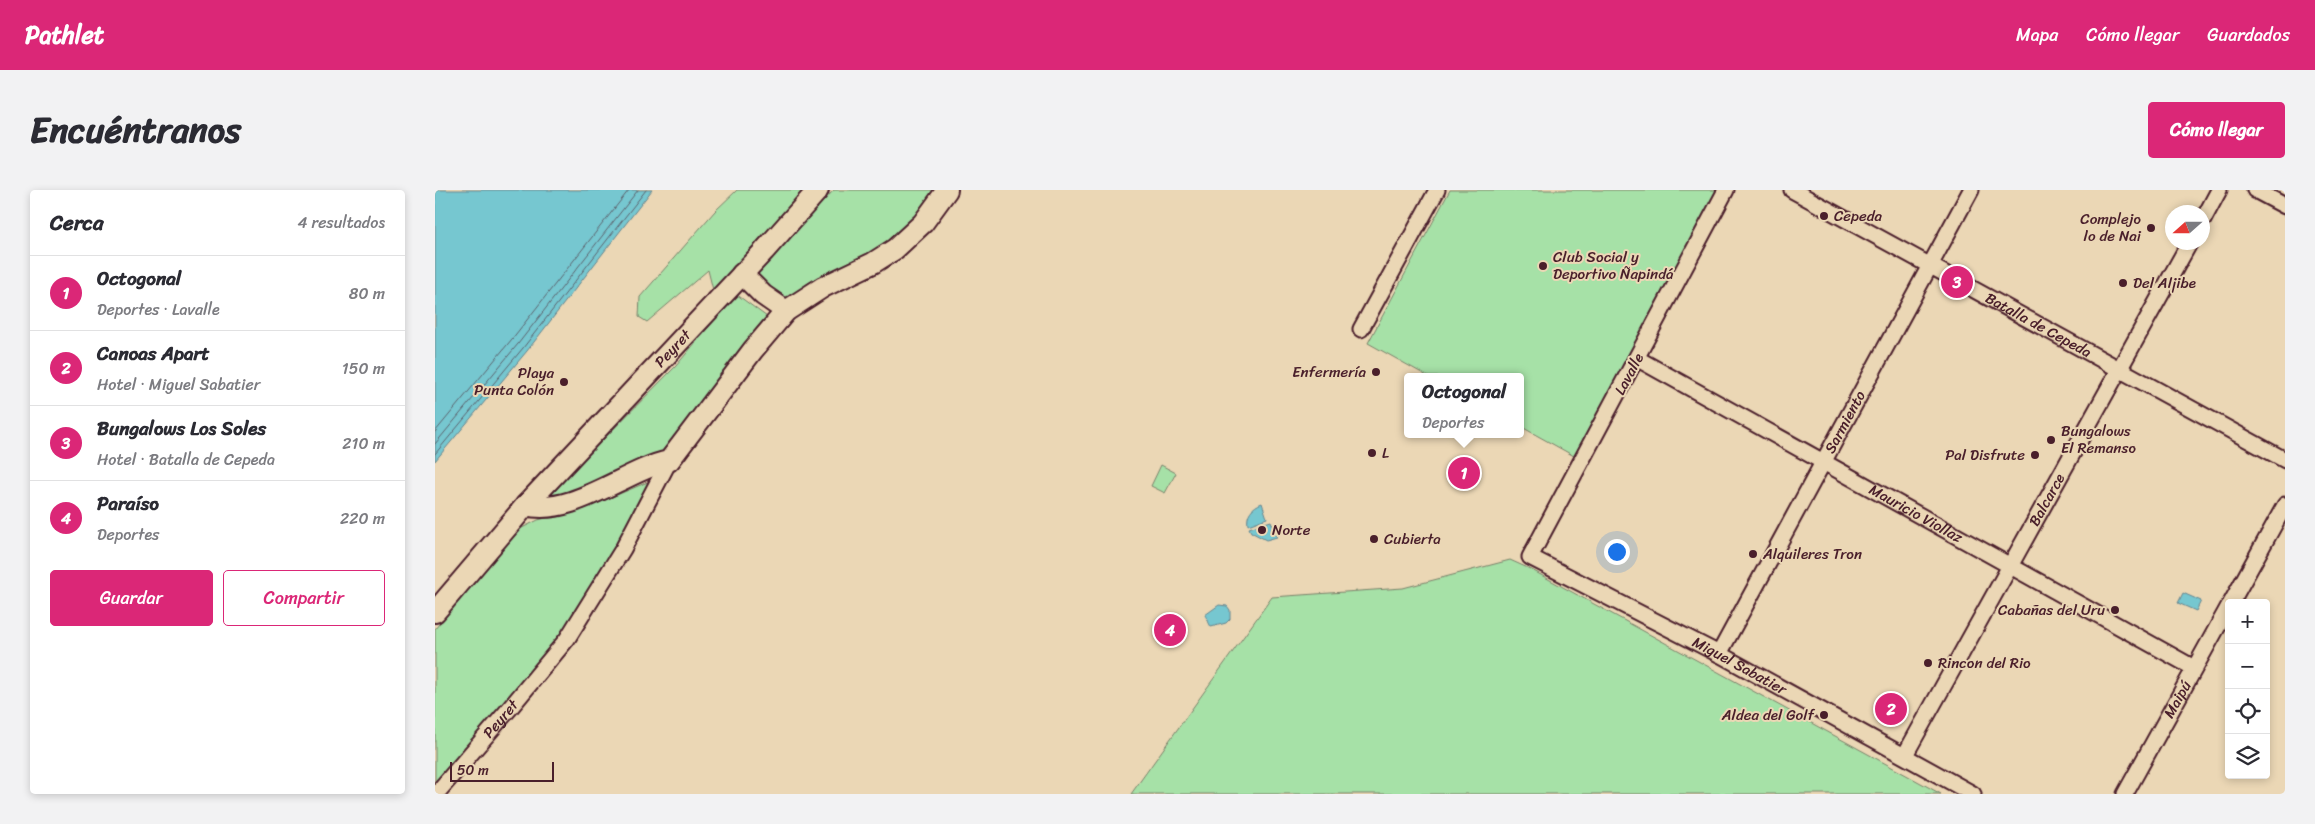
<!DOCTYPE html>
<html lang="es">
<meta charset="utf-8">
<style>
:root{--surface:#fff;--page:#f2f2f3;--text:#2b2b33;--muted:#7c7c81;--line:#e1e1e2;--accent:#db2777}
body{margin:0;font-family:Sriracha,sans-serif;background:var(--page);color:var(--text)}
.controls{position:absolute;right:15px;bottom:15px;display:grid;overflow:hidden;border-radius:5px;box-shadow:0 2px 8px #0003}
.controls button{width:45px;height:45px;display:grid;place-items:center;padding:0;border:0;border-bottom:1px solid var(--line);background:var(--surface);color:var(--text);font:25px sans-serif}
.compass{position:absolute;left:1730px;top:15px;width:45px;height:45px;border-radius:50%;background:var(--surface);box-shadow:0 2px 8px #0003;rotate:249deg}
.scale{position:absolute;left:15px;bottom:12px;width:104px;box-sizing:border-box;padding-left:5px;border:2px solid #4a1f2b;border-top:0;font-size:14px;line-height:18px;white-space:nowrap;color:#4a1f2b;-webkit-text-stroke:4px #ebd7b5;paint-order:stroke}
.you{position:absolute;left:1181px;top:361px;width:18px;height:18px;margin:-12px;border:4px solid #fff;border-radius:50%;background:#1a73e8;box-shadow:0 0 0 8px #1a73e833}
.badge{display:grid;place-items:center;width:32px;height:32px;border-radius:50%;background:var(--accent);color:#fff;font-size:16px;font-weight:700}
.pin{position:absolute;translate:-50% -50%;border:2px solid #fff;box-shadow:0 1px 5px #0006}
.popup{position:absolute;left:969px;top:183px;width:120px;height:65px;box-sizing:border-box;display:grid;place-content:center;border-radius:5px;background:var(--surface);filter:drop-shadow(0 1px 4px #0005);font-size:16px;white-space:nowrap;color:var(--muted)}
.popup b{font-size:19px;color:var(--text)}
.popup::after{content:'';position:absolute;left:50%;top:100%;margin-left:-10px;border:10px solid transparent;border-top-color:var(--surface)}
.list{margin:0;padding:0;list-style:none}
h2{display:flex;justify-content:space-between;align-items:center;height:65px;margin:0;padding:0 20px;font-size:21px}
h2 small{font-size:16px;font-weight:400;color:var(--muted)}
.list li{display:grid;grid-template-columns:32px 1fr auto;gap:15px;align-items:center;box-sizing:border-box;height:75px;padding:0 20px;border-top:1px solid var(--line)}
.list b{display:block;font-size:19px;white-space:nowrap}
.list p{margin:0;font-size:16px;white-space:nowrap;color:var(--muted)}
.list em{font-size:16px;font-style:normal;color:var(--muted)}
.actions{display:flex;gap:10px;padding:15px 20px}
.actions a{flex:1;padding:11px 0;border:1px solid var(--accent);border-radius:5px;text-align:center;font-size:18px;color:var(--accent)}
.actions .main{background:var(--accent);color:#fff}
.icon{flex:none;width:28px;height:28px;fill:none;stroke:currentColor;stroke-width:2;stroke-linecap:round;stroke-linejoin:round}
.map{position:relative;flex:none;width:1850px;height:604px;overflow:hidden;border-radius:5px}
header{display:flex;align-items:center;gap:30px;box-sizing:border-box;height:70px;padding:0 25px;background:var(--accent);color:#fff}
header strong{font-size:24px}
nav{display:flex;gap:28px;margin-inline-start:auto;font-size:18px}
.intro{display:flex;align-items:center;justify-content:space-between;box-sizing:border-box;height:120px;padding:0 30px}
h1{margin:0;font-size:35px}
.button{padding:12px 22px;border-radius:5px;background:var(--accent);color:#fff;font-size:18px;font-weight:700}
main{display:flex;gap:30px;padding:0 30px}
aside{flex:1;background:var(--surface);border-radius:5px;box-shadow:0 2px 8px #0003}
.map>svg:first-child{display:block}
.green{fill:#a6e1a7;stroke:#788069}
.water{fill:#76c7d0;stroke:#64848e}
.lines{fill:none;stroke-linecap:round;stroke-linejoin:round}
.shore{stroke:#5c626d;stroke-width:1}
.street-casing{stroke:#4a1f2b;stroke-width:19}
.secondary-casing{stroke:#4a1f2b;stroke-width:24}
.street{stroke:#ebd7b5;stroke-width:15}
.secondary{stroke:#ebd7b5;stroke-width:20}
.poi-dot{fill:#4a1f2b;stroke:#ebd7b5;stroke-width:2}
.labels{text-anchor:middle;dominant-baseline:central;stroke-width:4;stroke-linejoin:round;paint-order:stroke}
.poi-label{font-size:15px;fill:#4a1f2b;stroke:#ebd7b5;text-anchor:start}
.street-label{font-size:15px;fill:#4a1f2b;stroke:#ebd7b5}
</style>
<header>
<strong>Pathlet</strong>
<nav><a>Mapa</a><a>Cómo llegar</a><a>Guardados</a></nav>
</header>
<div class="intro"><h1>Encuéntranos</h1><a class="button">Cómo llegar</a></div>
<main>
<aside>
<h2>Cerca<small>4 resultados</small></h2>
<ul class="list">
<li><span class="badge">1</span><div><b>Octogonal</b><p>Deportes · Lavalle</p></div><em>80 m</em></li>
<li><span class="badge">2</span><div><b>Canoas Apart</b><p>Hotel · Miguel Sabatier</p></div><em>150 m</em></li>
<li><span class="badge">3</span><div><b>Bungalows Los Soles</b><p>Hotel · Batalla de Cepeda</p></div><em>210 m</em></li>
<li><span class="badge">4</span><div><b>Paraíso</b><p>Deportes</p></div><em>220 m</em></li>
</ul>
<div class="actions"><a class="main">Guardar</a><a>Compartir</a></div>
</aside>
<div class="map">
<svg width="1850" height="604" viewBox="0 0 1850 604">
<rect width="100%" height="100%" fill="#ebd7b5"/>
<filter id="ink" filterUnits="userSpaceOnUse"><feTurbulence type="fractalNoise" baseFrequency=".02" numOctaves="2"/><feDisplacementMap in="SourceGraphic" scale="10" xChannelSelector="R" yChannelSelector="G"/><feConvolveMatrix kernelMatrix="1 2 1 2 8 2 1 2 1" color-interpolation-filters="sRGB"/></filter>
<g filter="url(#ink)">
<path class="green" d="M302,0H369L278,100L273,80L212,132L204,127L205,107L280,21Z
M399,0H502L477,30L442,59L373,93L351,110L343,111L321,86L323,79Z
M1015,0H1283L1139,266L1085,236V187H994L933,153Z
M301,104L332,127L241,245L219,270L119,312L114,304L241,176Z
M726,275L741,283L730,303L716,296Z
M215,291L175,370L129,445L0,598V439L52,374L85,339L103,330L151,318Z
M1075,370L1095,379L1506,604H696L837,407L968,398Z"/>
<path class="water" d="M0,0H217L92,161L0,271Z
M1020 286a9 9 0 1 1 18 0a9 9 0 1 1-18 0Z
M827,313L832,328L813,335C811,324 817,317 827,313Z
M836,331L842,347L831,350L816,342L814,338Z
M1748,403L1766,411L1761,421L1743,413Z
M784,415L792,416L795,420V429L791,433L776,437L770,425Z
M731,431L747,433L748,446L728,449L723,442L726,433Z"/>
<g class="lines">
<path class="shore" d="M0,242L77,149L194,0
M0,254L83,154L203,0
M0,264L88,158L211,0"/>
<g class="street-casing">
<g id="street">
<path id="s1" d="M1291,0L1095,367L1284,464L1538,604"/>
<path id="s2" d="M1357,0L1850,270"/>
<path d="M1820,0L1850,16"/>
<path d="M1768,30L1784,0"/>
<path d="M926,139L1002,0"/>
<path id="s3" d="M1203,169L1759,478"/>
<path d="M1796,413L1850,315"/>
<path id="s4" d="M1284,464L1536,0"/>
<path id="s5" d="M1470,565L1755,52"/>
<path id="s6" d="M1,604L75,518L132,449L188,359L234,271"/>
<path id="s7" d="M1690,604L1794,416"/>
</g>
</g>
<g class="secondary-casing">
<g id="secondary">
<path d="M307,84L328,105L351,121"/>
<path d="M91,315C138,327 190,280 234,271L318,160L351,121L388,97L438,73L460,59L488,33L512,0"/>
<path id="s8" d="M0,422L91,315L329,61L383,0"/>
</g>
</g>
<use href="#street" class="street"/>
<use href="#secondary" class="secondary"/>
</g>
</g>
<g class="poi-dot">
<circle cx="1389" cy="26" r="5"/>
<circle cx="1716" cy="38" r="5"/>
<circle cx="1108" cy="76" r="5"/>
<circle cx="1688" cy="93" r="5"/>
<circle cx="941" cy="182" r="5"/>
<circle cx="129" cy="192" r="5"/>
<circle cx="1616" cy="250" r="5"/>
<circle cx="937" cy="263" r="5"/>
<circle cx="1600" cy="265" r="5"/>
<circle cx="827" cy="340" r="5"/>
<circle cx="939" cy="349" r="5"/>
<circle cx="1318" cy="364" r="5"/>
<circle cx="1680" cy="420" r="5"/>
<circle cx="1493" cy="473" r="5"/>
<circle cx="1389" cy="525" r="5"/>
</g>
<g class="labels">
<g class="poi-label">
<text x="1399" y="26">Cepeda</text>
<text x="1706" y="29" text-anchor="end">Complejo<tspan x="1706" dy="17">lo de Nai</tspan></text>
<text x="1118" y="67">Club Social y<tspan x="1118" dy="17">Deportivo Ñapindá</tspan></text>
<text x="1698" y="93">Del Aljibe</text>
<text x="931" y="182" text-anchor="end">Enfermería</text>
<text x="119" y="183" text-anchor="end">Playa<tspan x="119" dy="17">Punta Colón</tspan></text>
<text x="1626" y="241">Bungalows<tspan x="1626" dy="17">El Remanso</tspan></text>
<text x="947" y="263">L</text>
<text x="1590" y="265" text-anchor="end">Pal Disfrute</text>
<text x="837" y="340">Norte</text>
<text x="949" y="349">Cubierta</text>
<text x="1328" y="364">Alquileres Tron</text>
<text x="1670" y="420" text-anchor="end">Cabañas del Uru</text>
<text x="1503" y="473">Rincon del Rio</text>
<text x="1379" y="525" text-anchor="end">Aldea del Golf</text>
</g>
<g class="street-label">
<text stroke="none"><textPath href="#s2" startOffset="281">Batalla de Cepeda</textPath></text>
<text stroke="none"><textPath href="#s8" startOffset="355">Peyret</textPath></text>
<text transform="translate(1194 184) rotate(-62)">Lavalle</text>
<text stroke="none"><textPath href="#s4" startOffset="264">Sarmiento</textPath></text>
<text stroke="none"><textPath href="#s5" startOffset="292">Balcarce</textPath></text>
<text stroke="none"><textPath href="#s3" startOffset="318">Mauricio Viollaz</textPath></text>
<text stroke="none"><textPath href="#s1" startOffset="652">Miguel Sabatier</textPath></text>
<text stroke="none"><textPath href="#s7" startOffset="108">Maipú</textPath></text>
<text stroke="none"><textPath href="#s6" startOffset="99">Peyret</textPath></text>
</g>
</g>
</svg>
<div class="controls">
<button>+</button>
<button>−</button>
<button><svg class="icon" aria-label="locate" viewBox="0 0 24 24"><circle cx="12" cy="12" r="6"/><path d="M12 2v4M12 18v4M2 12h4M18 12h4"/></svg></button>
<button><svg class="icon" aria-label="layers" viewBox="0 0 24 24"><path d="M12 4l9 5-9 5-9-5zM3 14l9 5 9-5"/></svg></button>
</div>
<svg class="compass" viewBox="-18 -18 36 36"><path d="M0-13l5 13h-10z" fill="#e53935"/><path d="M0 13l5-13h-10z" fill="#7c7c81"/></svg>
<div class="scale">50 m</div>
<div class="you"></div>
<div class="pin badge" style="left:1029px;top:283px">1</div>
<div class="popup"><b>Octogonal</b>Deportes</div>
<div class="pin badge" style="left:1456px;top:519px">2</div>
<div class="pin badge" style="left:1522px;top:92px">3</div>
<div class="pin badge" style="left:735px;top:440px">4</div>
</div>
</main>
